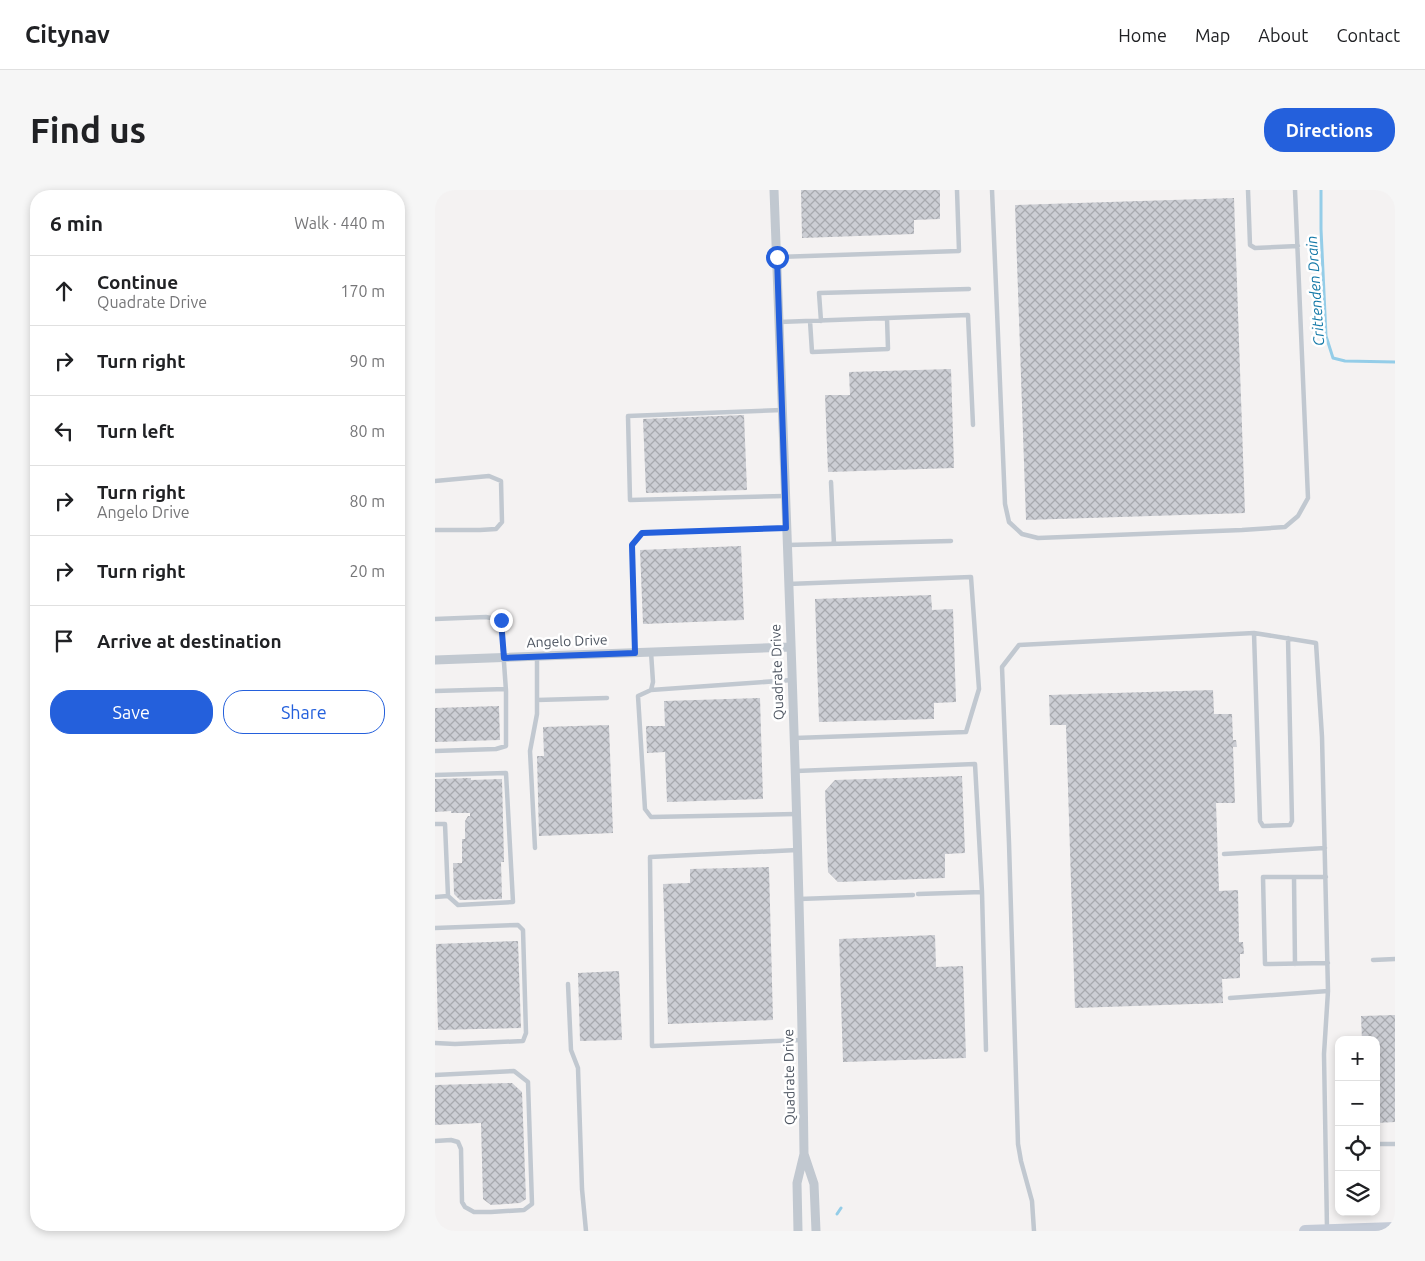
<!DOCTYPE html>
<meta charset="utf-8">
<style>
:root{--surface:#fff;--page:#f6f6f6;--text:#202124;--muted:#757577;--line:#e0e0e0;--accent:#2460dc}
body{margin:0;font-family:Ubuntu,sans-serif;background:var(--page);color:var(--text)}
.controls{position:absolute;right:15px;bottom:15px;display:grid;overflow:hidden;border-radius:10px;box-shadow:0 2px 8px #0003}
.controls button{width:45px;height:45px;display:grid;place-items:center;padding:0;border:0;border-bottom:1px solid var(--line);background:var(--surface);color:var(--text);font:25px sans-serif}
.stop{position:absolute;width:15px;height:15px;margin:-11px;border:4px solid #2460dc;border-radius:50%;background:#fff}
.stop.end{background:#2460dc;border-color:#fff;box-shadow:0 1px 5px #0008}
.list{margin:0;padding:0;list-style:none}
h2{display:flex;justify-content:space-between;align-items:center;height:65px;margin:0;padding:0 20px;font-size:21px}
h2 small{font-size:16px;font-weight:400;color:var(--muted)}
.list li{display:grid;grid-template-columns:32px 1fr auto;gap:15px;align-items:center;box-sizing:border-box;height:70px;padding:0 20px;border-top:1px solid var(--line)}
.list b{display:block;font-size:19px;white-space:nowrap}
.list p{margin:0;font-size:16px;white-space:nowrap;color:var(--muted)}
.list em{font-size:16px;font-style:normal;color:var(--muted)}
.actions{display:flex;gap:10px;padding:15px 20px}
.actions a{flex:1;padding:11px 0;border:1px solid var(--accent);border-radius:20px;text-align:center;font-size:18px;color:var(--accent)}
.actions .main{background:var(--accent);color:#fff}
.icon{flex:none;width:28px;height:28px;fill:none;stroke:currentColor;stroke-width:2;stroke-linecap:round;stroke-linejoin:round}
.map{position:relative;flex:none;width:960px;height:1041px;overflow:hidden;border-radius:20px}
header{display:flex;align-items:center;gap:30px;box-sizing:border-box;height:70px;padding:0 25px;background:var(--surface);border-bottom:1px solid var(--line)}
header strong{font-size:24px}
nav{display:flex;gap:28px;margin-inline-start:auto;font-size:18px}
.intro{display:flex;align-items:center;justify-content:space-between;box-sizing:border-box;height:120px;padding:0 30px}
h1{margin:0;font-size:35px}
.button{padding:12px 22px;border-radius:20px;background:var(--accent);color:#fff;font-size:18px;font-weight:700}
main{display:flex;gap:30px;padding:0 30px}
aside{flex:1;background:var(--surface);border-radius:20px;box-shadow:0 2px 8px #0003}
.map>svg:first-child{display:block}
.lines{fill:none;stroke-linecap:round;stroke-linejoin:round}
.stream{stroke:#94cde8;stroke-width:3}
.building{fill:url(#building-cross-hatch)}
.lane{stroke:#c1c8d0;stroke-width:4.5}
.street{stroke:#c1c8d0;stroke-width:9}
.secondary{stroke:#c4cbd7;stroke-width:12}
.route{stroke:#2460dc;stroke-width:6}
.labels{text-anchor:middle;dominant-baseline:central;stroke-width:5;stroke-linejoin:round;paint-order:stroke}
.street-label{font-size:14px;fill:#4b535f;stroke:#fff}
.water-label{font-size:15px;font-style:italic;fill:#1479a8;stroke:#fff}
</style>
<header>
<strong>Citynav</strong>
<nav><a>Home</a><a>Map</a><a>About</a><a>Contact</a></nav>
</header>
<div class="intro"><h1>Find us</h1><a class="button">Directions</a></div>
<main>
<aside>
<h2>6 min<small>Walk · 440 m</small></h2>
<ul class="list">
<li><svg class="icon" aria-label="ahead" viewBox="0 0 24 24"><path d="M12 20V5M6 11l6-6 6 6"/></svg><div><b>Continue</b><p>Quadrate Drive</p></div><em>170 m</em></li>
<li><svg class="icon" aria-label="right" viewBox="0 0 24 24"><path d="M7 20v-9h11M14 6l5 5-5 5"/></svg><div><b>Turn right</b></div><em>90 m</em></li>
<li><svg class="icon" aria-label="left" viewBox="0 0 24 24"><path d="M17 20v-9H6M10 6l-5 5 5 5"/></svg><div><b>Turn left</b></div><em>80 m</em></li>
<li><svg class="icon" aria-label="right" viewBox="0 0 24 24"><path d="M7 20v-9h11M14 6l5 5-5 5"/></svg><div><b>Turn right</b><p>Angelo Drive</p></div><em>80 m</em></li>
<li><svg class="icon" aria-label="right" viewBox="0 0 24 24"><path d="M7 20v-9h11M14 6l5 5-5 5"/></svg><div><b>Turn right</b></div><em>20 m</em></li>
<li><svg class="icon" aria-label="arrive" viewBox="0 0 24 24"><path d="M6 21V4h12l-3 4 3 4H6"/></svg><div><b>Arrive at destination</b></div></li>
</ul>
<div class="actions"><a class="main">Save</a><a>Share</a></div>
</aside>
<div class="map">
<svg width="960" height="1041" viewBox="0 0 960 1041">
<defs>
<pattern id="building-cross-hatch" width="8" height="8" patternUnits="userSpaceOnUse" patternTransform="scale(1.25)"><rect width="8" height="8" fill="#ccced4"/><path d="M0 0l8 8M0 8l8-8" fill="none" stroke="#a8aaaf"/></pattern>
</defs>
<rect width="100%" height="100%" fill="#f4f2f2"/>
<g class="lines">
<path class="stream" d="M886,0V39L891,146L898,168L910,171L960,172
M402,1024L406,1018"/>
</g>
<path class="building" d="M366,0H505V29L479,30V44L367,48Z
M799,8L810,323L591,330L580,15Z
M516,179L519,278L393,282L390,205H415L414,182Z
M309,225L312,300L211,303L208,229Z
M306,356L309,430L208,434L205,360Z
M496,405L497,420L518,419L521,512L499,513V529L384,532L380,409Z
M778,500L779,524H797L798,550H801L802,557H798L800,613H781L784,701L803,700L804,752H808L809,764H805V788L787,789L788,813L640,818L631,535H615L614,505Z
M325,508L328,609L232,612L230,562L212,563L211,536H230L229,511Z
M64,516L65,550L0,552V518Z
M174,535L178,643L104,646L102,566H109L108,537Z
M527,586L530,663L510,664V688L403,692L393,682L390,601L400,590Z
M36,588V590L67,589L69,672H66L67,709L25,710L19,704L18,673H27V649H30V631L33,626H35V623H16V621L0,622V589Z
M334,677L338,830L233,834L228,694L255,693V679Z
M500,745L501,777L528,776L531,868L408,872L404,749Z
M83,751L86,838L3,840L1,754Z
M184,781L187,850L145,851L143,783Z
M960,825V932L941,933V850H927L926,826Z
M77,893L87,902L91,1009L85,1013L56,1015L48,1009L46,933L0,935V895Z"/>
<g class="lines">
<path class="lane" d="M557,0L570,314L574,332L587,344L603,348L807,340L850,337L863,326L873,308L860,0
M813,0L815,55L820,58L863,56
M342,67L524,61L522,0
M375,131L377,162L453,159L452,128
M386,131L384,103L534,99
M344,132L533,125L538,235
M347,220L193,226L195,310L350,306
M0,291L54,286L66,291L67,332L61,339L45,340H0
M396,292L399,354
M352,355L516,351
M353,394L536,387L544,499L531,542L360,548
M0,429L51,427L66,430L71,501V556L61,559L0,561
M819,443L825,631L828,636L855,635L857,631L853,448
M216,462L218,492L216,500L203,506L210,619L216,627L360,624
M200,463L197,355L207,343L351,338
M216,500L357,490
M0,501L71,499
M102,510L172,508
M361,581L540,574L547,702L483,704
M0,585L71,583L78,712L23,715L13,706L0,707
M0,634H10L13,706
M100,658L95,561L102,524V466
M362,660L215,667L217,856L367,850
M789,664L890,658
M859,687L860,774
M891,687H828L830,774L893,773
M547,702L551,860
M364,709L478,705
M0,738L83,735L88,740L91,843L88,851L20,854L0,853
M938,770L960,769
M133,794L136,860L143,878L147,999L151,1041
M795,808L893,801
M0,885L79,881L93,892L97,1014L89,1020L56,1022H39L30,1017L27,1012L26,959L23,952L16,950L0,951
M941,954H960
M599,1041L597,1011L586,971L583,954L574,653L567,477L584,455L819,443L881,453L887,547L893,801L889,864L892,1039"/>
<path class="street" d="M339,0C351,321 365,643 369,964
M0,470L356,457
M363,1041L362,993L369,964L379,994L381,1041"/>
<path class="secondary" d="M870,1041L960,1038"/>
</g>
<g class="lines">
<path class="route" d="M66,430L69,468L200,463L197,355L207,343L351,338L342,67"/>
</g>
<g class="labels">
<g class="street-label">
<text transform="translate(132 451) rotate(-2)">Angelo Drive</text>
<text transform="translate(342 482) rotate(-92)">Quadrate Drive</text>
<text transform="translate(354 887) rotate(-91)">Quadrate Drive</text>
</g>
<g class="water-label">
<text transform="translate(880 101) rotate(-94)">Crittenden Drain</text>
</g>
</g>
</svg>
<div class="controls">
<button>+</button>
<button>−</button>
<button><svg class="icon" aria-label="locate" viewBox="0 0 24 24"><circle cx="12" cy="12" r="6"/><path d="M12 2v4M12 18v4M2 12h4M18 12h4"/></svg></button>
<button><svg class="icon" aria-label="layers" viewBox="0 0 24 24"><path d="M12 4l9 5-9 5-9-5zM3 14l9 5 9-5"/></svg></button>
</div>
<div class="stop" style="left:342px;top:67px"></div>
<div class="stop end" style="left:66px;top:430px"></div>
</div>
</main>
